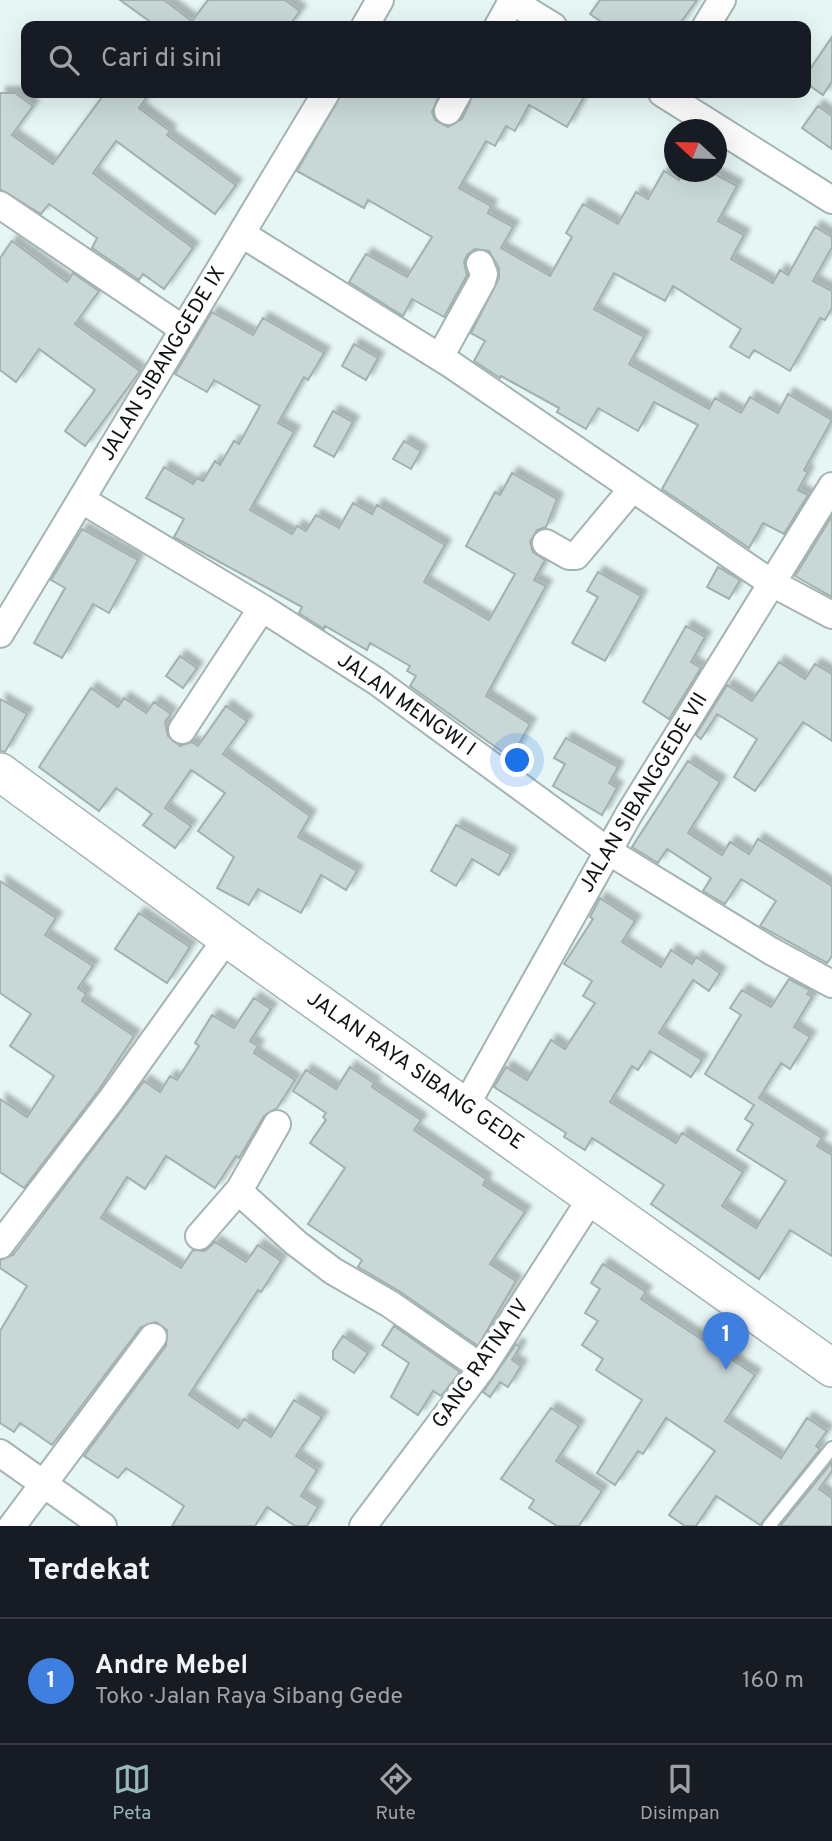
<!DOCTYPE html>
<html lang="id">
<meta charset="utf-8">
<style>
:root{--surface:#171b24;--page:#242831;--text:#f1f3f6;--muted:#9ea1a6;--line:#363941;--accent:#96b8b7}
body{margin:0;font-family:Overpass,sans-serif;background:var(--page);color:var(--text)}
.compass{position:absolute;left:664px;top:119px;width:63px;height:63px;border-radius:50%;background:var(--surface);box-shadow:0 7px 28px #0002;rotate:292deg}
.you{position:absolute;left:518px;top:761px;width:24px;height:24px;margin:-18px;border:5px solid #fff;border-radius:50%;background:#1a73e8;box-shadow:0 0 0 10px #1a73e833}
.badge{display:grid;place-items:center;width:46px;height:46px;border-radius:50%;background:var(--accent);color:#fff;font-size:23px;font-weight:700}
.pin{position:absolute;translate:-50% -58px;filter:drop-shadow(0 2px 4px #0008)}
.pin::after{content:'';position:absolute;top:37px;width:24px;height:21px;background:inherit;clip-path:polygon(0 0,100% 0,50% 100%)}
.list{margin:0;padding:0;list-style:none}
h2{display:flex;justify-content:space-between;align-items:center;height:91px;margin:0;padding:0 28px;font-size:30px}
h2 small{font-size:23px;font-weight:400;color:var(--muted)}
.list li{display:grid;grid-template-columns:46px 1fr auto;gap:21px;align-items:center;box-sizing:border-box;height:126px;padding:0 28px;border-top:2px solid var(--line)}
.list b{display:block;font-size:26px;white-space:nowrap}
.list p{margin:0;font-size:23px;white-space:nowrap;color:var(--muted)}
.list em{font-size:23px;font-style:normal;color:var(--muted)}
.icon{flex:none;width:38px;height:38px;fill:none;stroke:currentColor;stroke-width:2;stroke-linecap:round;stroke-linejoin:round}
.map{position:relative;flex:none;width:832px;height:1526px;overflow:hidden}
.search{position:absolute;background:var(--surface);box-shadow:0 7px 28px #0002;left:21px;right:21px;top:21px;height:77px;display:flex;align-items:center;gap:18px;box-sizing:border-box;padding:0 24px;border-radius:14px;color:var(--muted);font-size:26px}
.sheet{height:217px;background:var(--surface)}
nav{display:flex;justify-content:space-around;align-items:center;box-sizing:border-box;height:98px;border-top:2px solid var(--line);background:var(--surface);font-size:19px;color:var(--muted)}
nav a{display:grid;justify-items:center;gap:4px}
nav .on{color:var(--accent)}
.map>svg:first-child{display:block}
.building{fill:#c9d8d7;stroke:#a1b1af;stroke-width:2;filter:url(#shadow)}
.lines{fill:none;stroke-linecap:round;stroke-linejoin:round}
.service-casing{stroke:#a4b4b2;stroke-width:16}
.minor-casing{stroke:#a4b4b2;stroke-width:30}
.secondary-casing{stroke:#a4b4b2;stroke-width:40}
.service{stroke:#fff;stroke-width:12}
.minor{stroke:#fff;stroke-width:26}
.secondary{stroke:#fff;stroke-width:37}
.labels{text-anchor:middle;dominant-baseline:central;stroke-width:7;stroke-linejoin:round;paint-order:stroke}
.street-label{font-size:21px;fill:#0e1413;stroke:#fff}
</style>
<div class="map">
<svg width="832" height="1526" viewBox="0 0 832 1526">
<defs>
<filter id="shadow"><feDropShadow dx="6" dy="-6" stdDeviation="2" flood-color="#0004"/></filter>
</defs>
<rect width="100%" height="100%" fill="#e6f6f4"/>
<path class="building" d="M120,0H164L192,21L208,0H285L300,11L289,26H156Z
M600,0H697L678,26H607L590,14Z
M832,37V81L823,95L806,83V75Z
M0,93H15L33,106L12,135L53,164L105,93H150L139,108L170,131L167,135L236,185L215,214L116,141L93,173L193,248L164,289L143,274L139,280L92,248L97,238L49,204L41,214L0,189Z
M342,93H440L432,112L435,120L448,127L462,119L474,93H586L567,127L529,105L515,131L506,126L495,146L486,141L459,188L491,206L488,213L513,227L501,248L550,276L572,237L566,233L583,204L618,224L636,192L648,199L664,171L679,180L683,172H711L737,186L718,221L744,235L731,259L773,283L780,270L788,275L815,227L832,237V247L813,281L832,291V308L825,320L820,318L790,371L754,350L749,358L730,347L741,329L673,286L665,301L614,273L594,309L644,337L629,364L709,409L715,398L741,413L750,397L778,413L788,394L832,420L804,470L808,472L798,490L808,495L784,534L763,523L749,548L662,489L698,425L654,402L638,431L598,408L586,429L557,412L559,408L501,376L500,378L474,361L485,341L471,333L499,278V268L489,251L475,249L467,255L464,262L467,275L444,317L412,299L403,316L349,282L366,254L407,277L432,237L368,200L364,208L297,171Z
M818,106L832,116V149L802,128Z
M12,241L67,282L73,273L99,291L75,324L140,371L85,446L65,431L95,390L39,349L16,382L0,370V258Z
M212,312L253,335L263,318L324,353L308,380L304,377L278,423L294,432L250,510L292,534L297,526L306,531L316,515L339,528L353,503L372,514L377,505L445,545L424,582L489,620L515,574L466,546L495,492L500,495L512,473L557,499L546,527L537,530L530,542L533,552L545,560L534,580L546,586L486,696L530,724L511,758L410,686L416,676L407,671L410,666L370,643L367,650L325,626L324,629L299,613L302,607L174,537L184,519L146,498L164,467L193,484L197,478L203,481L215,461L220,465L234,441L239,444L260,406L214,380L207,392L175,374Z
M354,344L378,358L366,380L342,366Z
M333,411L353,422L334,457L314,446Z
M404,441L421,451L411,469L393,459Z
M832,516V597L795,576Z
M82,529L138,560L109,613L93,604L62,658L34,643L65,588L51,580Z
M718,567L740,580L729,599L707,587Z
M598,572L641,596L605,661L572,643L598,597L587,591Z
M686,626L705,637L691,662L701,668L669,719L643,702Z
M180,656L197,668L183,688L166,676Z
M779,662L805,679L815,664L832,674V741L803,722L755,791L734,777L757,739L717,714L701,739L696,735L727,685L752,701Z
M91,688L118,707L124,698L146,713L154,702L171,714L165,722L168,736L180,746L192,742L198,746L226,706L247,721L223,754L310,816L298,837L357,871L346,890L321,875L301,913L258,889L249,905L217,888L234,857L198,831L225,793L191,770L165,808L191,826L175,848L143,825L152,814L116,788L99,811L39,767Z
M0,699L27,714L5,752L0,751Z
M566,738L618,767L609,783L617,788L602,815L553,786L565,764L554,758Z
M688,761L720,782L688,833L722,855L730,842L749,854L758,839L832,886V956L827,963L760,926L776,901L741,879L725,904L703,891L711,878L667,849L658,863L632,847Z
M456,825L511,854L499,875L472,859L456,886L431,871Z
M0,881L56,918L45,935L93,966L78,988L86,994L82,1001L134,1036L98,1091L24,1188L0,1172V1099L27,1117L54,1076L10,1046L31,1014L0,993Z
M600,898L635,921L622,942L661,967L671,950L692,964L696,957L720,973L709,991L693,980L659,1033L702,1060L691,1077L650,1051L638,1070L632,1066L610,1102L676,1143L682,1133L743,1172L722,1206L756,1228L786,1181L737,1150L753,1124L745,1119L754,1105L705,1074L741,1015L730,1008L742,990L771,1007L789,979L810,990L807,994L812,997L794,1027L810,1037L790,1069L781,1063L759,1098L822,1138L817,1146L832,1155V1256L790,1230L759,1279L651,1204L664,1185L592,1138L585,1150L564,1137L566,1133L494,1087L506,1067L527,1080L551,1040L565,1049L595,1003L583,996L592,981L564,964L593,919L590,917Z
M139,913L190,947L167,983L115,949Z
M254,998L271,1009L250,1041L258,1046L254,1053L295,1080L277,1108L264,1116L239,1158L236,1156L215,1188L166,1156L145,1189L127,1177L101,1218L181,1268L193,1250L205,1251L215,1242L246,1262L258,1245L281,1261L261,1292L258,1290L189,1395L238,1428L244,1419L271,1437L294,1400L322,1417L296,1456L317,1470L301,1496L318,1507L307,1526H295L267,1507L255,1526H172L184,1506L126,1468L118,1478L84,1456L166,1346L167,1330L156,1322L141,1327L52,1445L20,1423L14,1432L0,1423V1331L27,1286L0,1268V1260L13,1255L144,1081L160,1092L170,1076L177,1080L199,1046L195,1043L212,1015L234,1028Z
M350,1067L374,1083L372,1087L421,1120L414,1130L486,1179L483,1185L525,1212L490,1264L516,1281L478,1346L399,1291L358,1267L362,1260L308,1224L345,1168L310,1143L326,1120L323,1117L326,1113L293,1091L306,1070L336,1089Z
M603,1264L646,1292L641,1299L755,1375L725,1421L781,1458L807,1418L827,1431L816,1446L820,1449L760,1525L716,1496L696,1526H685L669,1515L715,1451L666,1418L643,1454L638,1451L615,1485L597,1473L642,1400L596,1370L603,1359L582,1345L598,1321L585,1313L600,1289L591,1283Z
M394,1326L460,1372L441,1396L433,1391L418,1415L391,1397L409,1363L382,1345Z
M343,1336L368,1353L354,1373L333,1359V1351Z
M516,1344L520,1347L512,1360L521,1366L508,1387L500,1382L490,1397L483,1392Z
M551,1408L579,1426L556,1461L602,1491L579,1526H557L529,1508L534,1500L501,1479Z
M832,1462V1471L819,1489L832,1498V1526H780Z"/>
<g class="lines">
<g class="service-casing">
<path id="service" d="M769,1526L832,1448"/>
</g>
<g class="minor-casing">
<path id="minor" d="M510,0L553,26
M365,26L380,0
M498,26L512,1
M706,26L722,0
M662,93L832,200
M448,111L458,93
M0,205L183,329
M242,234L452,365L770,582L832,615
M440,357L482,281L484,274L480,264
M82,500L262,608L376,681L608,851L771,951L832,984
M546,543L569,556H576L632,489
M0,634L326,93
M182,730L262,608
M466,1105L629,814L832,486
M277,1124L240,1189L245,1197L296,1243L333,1271L390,1304L482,1368
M199,1236L240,1189
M0,1245L111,1100L227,938
M0,1453L103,1526
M12,1526L153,1337
M363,1526L482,1368L592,1197"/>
</g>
<g class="secondary-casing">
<path id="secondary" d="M0,772L227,938L832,1368"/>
</g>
<use href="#service" class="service"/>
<use href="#minor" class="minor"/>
<use href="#secondary" class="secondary"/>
</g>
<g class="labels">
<g class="street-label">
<text transform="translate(163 364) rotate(-59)">JALAN SIBANGGEDE IX</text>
<text transform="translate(406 705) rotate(35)">JALAN MENGWI I</text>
<text transform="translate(644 793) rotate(-59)">JALAN SIBANGGEDE VII</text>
<text transform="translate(415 1071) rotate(35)">JALAN RAYA SIBANG GEDE</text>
<text transform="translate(481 1364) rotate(-55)">GANG RATNA IV</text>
</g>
</g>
</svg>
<svg class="compass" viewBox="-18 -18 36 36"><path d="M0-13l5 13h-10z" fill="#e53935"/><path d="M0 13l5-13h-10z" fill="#9ea1a6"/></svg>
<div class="you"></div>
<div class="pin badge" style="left:726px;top:1370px;background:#3f7fe0">1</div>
<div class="search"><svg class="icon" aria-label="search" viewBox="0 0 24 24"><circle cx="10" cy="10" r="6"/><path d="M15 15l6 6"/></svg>Cari di sini</div>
</div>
<section class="sheet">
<h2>Terdekat<small></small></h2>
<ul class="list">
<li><span class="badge" style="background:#3f7fe0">1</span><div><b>Andre Mebel</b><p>Toko · Jalan Raya Sibang Gede</p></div><em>160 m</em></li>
</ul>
</section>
<nav>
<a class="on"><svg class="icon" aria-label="map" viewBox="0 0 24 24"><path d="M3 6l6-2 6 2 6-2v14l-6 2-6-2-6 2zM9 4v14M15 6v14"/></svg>Peta</a>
<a><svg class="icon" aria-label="directions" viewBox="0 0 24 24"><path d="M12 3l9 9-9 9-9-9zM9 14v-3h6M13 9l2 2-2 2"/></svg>Rute</a>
<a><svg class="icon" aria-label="saved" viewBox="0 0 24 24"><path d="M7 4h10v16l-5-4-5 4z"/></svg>Disimpan</a>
</nav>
